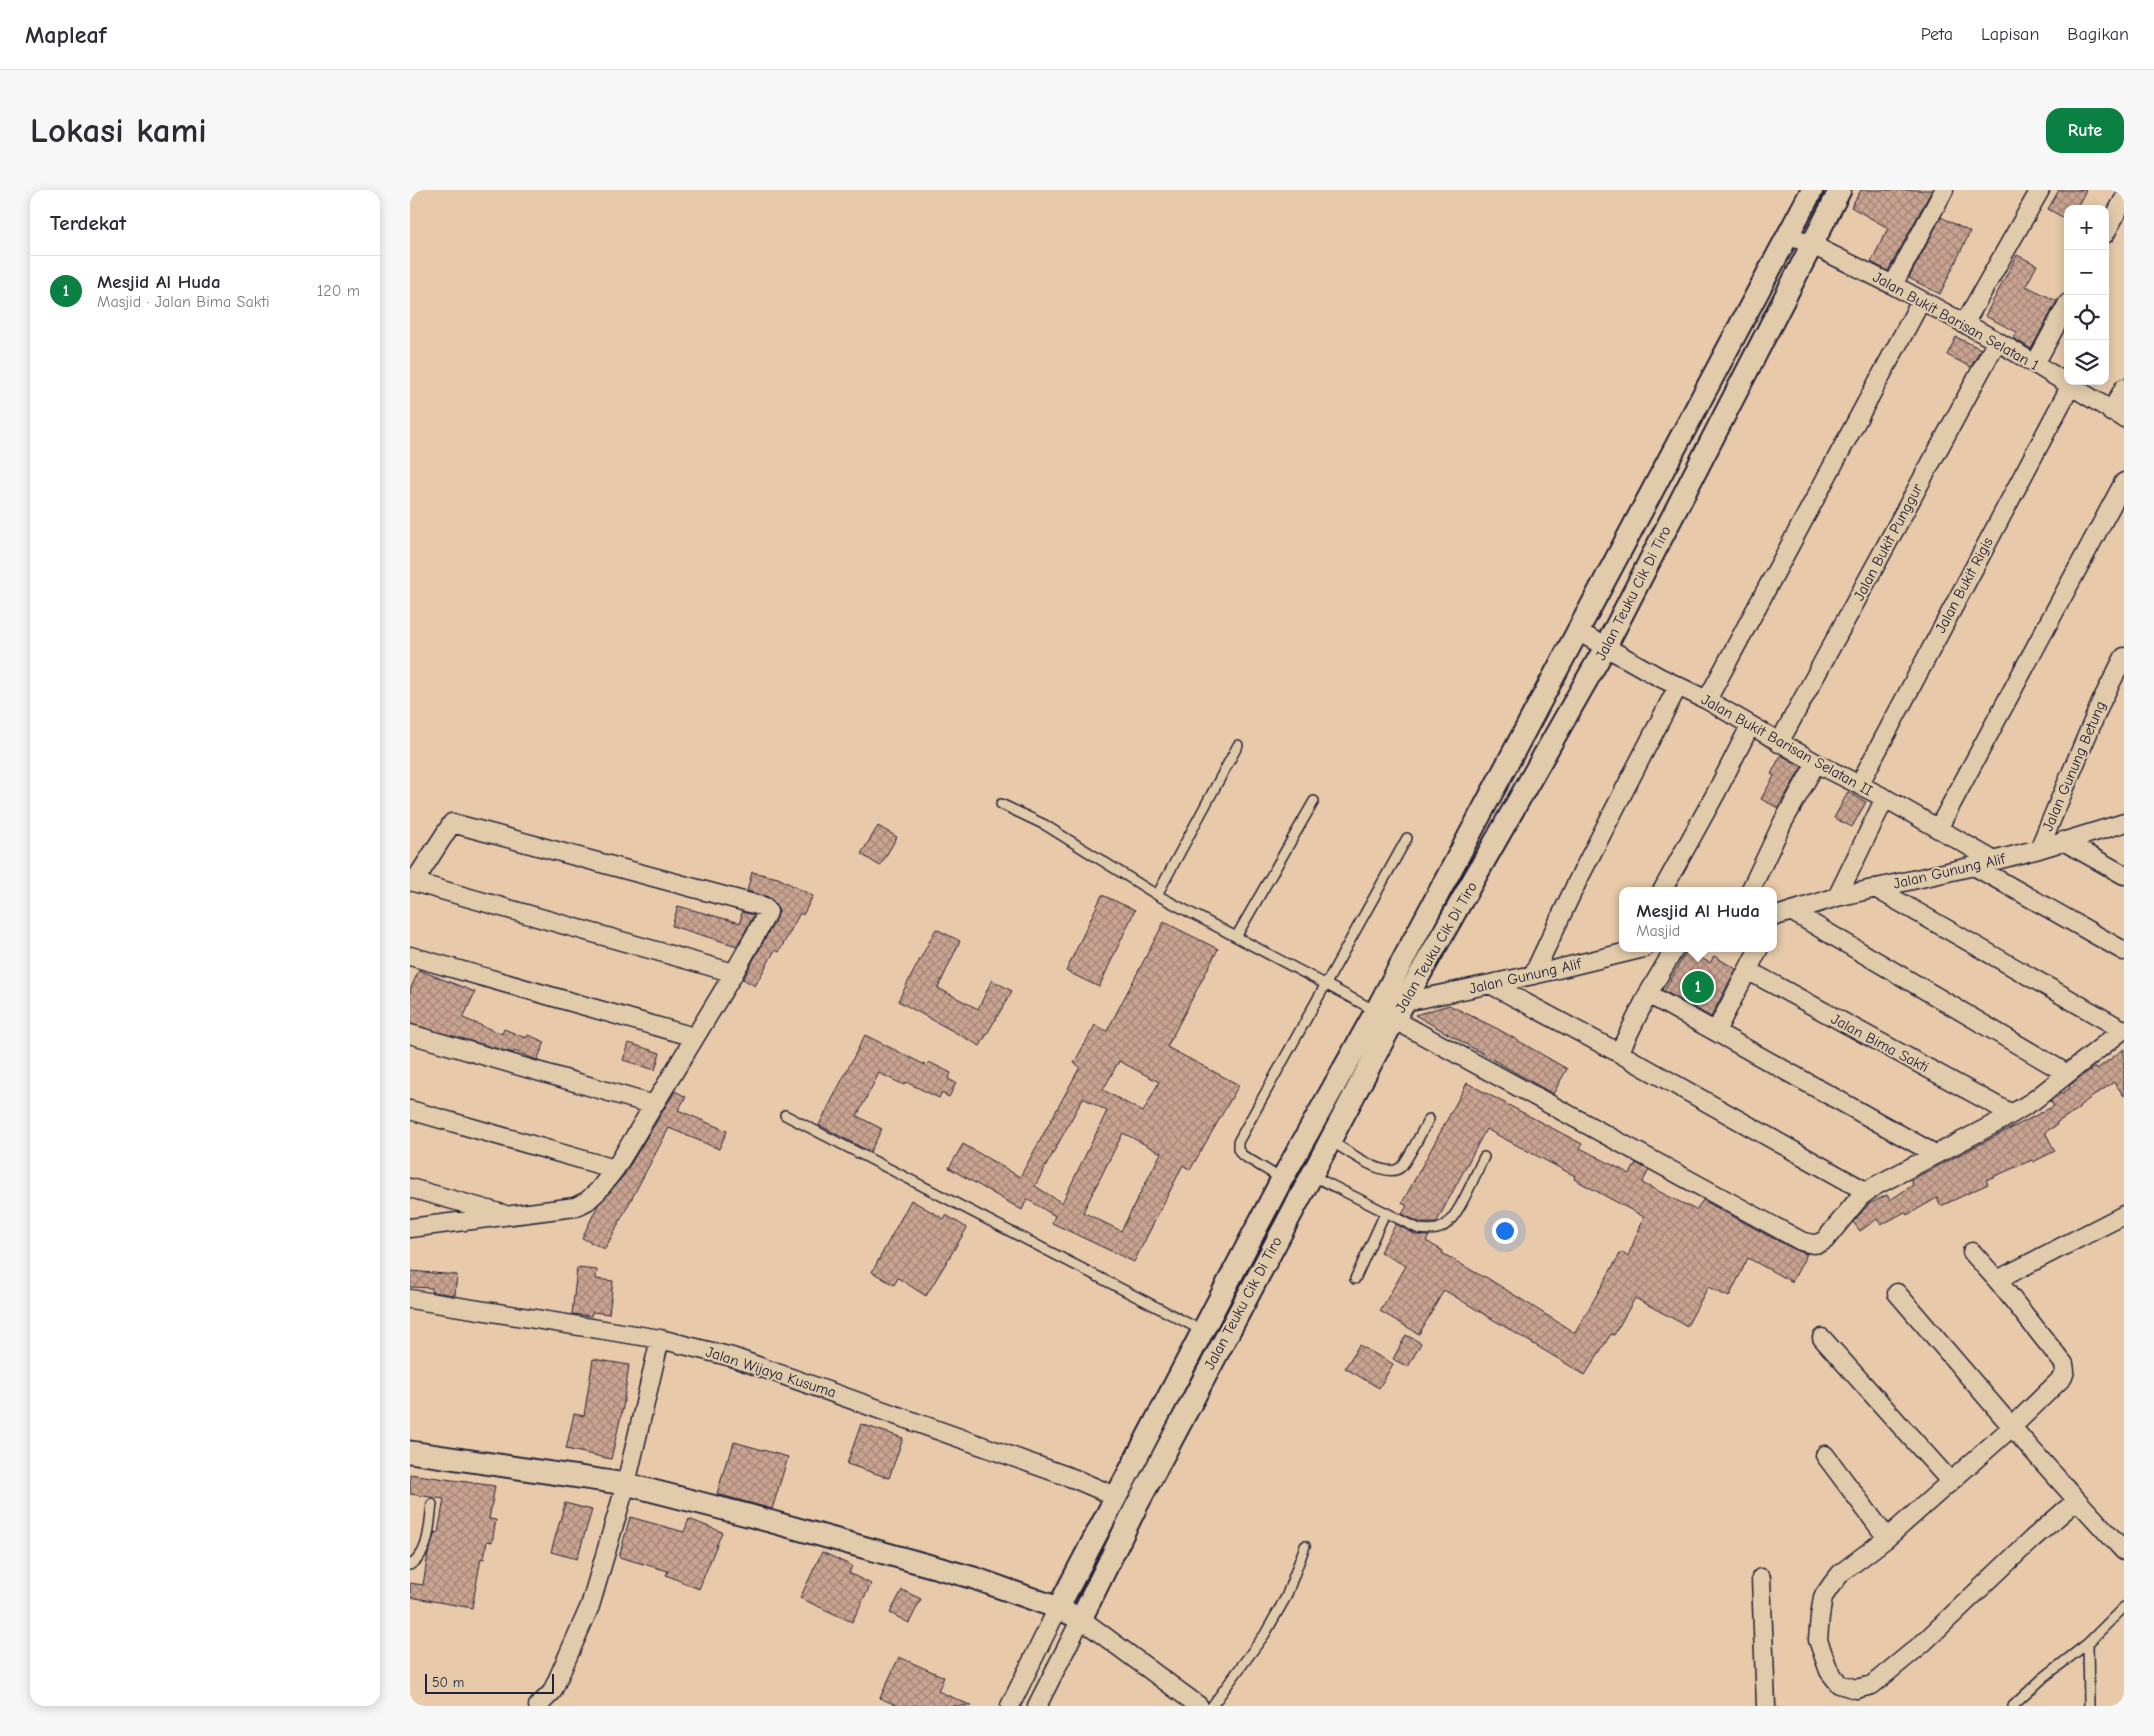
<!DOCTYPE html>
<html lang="id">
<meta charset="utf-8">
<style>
:root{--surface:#fff;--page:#f7f7f7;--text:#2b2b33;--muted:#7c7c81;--line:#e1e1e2;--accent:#0b8043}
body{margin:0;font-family:"Comic Neue",sans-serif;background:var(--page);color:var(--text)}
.controls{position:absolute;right:15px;top:15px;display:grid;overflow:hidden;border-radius:10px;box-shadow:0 2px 12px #0003}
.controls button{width:45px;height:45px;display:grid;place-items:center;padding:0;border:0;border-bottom:1px solid var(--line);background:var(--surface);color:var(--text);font:25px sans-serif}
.scale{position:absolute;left:15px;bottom:12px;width:129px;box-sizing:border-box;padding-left:5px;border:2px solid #22223b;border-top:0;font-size:14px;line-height:18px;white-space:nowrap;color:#22223b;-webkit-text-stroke:4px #e1cbaa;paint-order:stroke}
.you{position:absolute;left:1094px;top:1040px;width:18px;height:18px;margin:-12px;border:4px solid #fff;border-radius:50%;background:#1a73e8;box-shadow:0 0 0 8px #1a73e833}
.badge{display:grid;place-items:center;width:32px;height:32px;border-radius:50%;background:var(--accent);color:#fff;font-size:16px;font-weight:700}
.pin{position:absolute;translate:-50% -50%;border:2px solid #fff;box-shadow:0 1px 5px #0006}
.popup{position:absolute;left:1209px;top:697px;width:158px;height:65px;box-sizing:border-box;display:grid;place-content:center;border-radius:10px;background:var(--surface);filter:drop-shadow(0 1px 4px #0005);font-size:16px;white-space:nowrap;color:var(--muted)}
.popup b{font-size:19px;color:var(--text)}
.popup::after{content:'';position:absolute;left:50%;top:100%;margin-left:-10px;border:10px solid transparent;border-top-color:var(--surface)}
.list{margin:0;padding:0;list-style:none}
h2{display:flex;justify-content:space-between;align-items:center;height:65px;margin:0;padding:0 20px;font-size:21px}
h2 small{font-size:16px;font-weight:400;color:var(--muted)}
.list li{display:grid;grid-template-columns:32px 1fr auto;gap:15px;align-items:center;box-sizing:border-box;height:70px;padding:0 20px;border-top:1px solid var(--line)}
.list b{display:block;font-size:19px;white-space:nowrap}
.list p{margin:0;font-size:16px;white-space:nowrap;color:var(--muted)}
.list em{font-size:16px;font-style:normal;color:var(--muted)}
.icon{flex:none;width:28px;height:28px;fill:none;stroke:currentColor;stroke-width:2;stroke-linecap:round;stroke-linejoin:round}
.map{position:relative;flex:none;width:1714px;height:1516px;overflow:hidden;border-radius:15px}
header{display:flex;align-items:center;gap:30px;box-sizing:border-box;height:70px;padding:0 25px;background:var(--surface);border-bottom:1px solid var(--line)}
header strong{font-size:24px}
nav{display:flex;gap:28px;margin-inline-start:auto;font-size:18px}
.intro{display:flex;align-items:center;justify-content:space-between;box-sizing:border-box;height:120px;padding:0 30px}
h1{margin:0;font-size:35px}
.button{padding:12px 22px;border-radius:15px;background:var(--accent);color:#fff;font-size:18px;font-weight:700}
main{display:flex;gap:30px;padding:0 30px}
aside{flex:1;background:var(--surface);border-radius:15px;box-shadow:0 2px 12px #0003}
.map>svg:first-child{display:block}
.building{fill:url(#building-cross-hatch);stroke:#22223b;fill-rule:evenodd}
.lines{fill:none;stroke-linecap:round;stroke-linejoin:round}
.service-casing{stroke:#22223b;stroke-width:12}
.minor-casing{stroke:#22223b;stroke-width:21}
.tertiary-casing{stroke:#22223b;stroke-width:25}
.service{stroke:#e1cbaa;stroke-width:9}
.minor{stroke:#e1cbaa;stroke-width:18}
.tertiary{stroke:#e1cbaa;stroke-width:21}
.labels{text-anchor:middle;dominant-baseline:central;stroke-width:4;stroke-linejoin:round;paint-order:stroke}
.street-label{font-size:15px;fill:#22223b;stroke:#e1cbaa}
</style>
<header>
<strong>Mapleaf</strong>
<nav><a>Peta</a><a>Lapisan</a><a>Bagikan</a></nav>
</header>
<div class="intro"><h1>Lokasi kami</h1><a class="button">Rute</a></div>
<main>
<aside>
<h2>Terdekat<small></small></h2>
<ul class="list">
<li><span class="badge">1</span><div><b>Mesjid Al Huda</b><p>Masjid · Jalan Bima Sakti</p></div><em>120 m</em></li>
</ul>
</aside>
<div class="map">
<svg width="1714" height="1516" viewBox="0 0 1714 1516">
<defs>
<pattern id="building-cross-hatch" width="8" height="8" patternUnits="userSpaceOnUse" patternTransform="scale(1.25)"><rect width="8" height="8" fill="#caa491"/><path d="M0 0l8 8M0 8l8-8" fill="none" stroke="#a48578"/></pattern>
</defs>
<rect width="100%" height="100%" fill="#e8caaa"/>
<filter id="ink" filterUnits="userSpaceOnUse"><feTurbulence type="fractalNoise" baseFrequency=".02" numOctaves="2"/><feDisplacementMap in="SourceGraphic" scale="10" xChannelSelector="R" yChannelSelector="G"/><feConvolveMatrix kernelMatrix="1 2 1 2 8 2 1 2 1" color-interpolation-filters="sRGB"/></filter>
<g filter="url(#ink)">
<path class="building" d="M1451,0H1522L1478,81L1461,72L1478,38L1441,17Z
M1649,0H1676L1666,19H1658V30L1638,19Z
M1531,27L1560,42L1530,104L1499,88Z
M1607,65L1627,75L1616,96L1647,111L1621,159L1603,148L1607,142L1575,126Z
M1546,147L1571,159L1561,177L1537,165Z
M1371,565L1392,577L1368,618L1351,609L1364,586L1361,584Z
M1438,602L1456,612L1442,637L1424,628Z
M468,636L487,647L470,676L451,664Z
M342,682L368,688L403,706L393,725L390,723L369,762L365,760L345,796L333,789L367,727L369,721L364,712L358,707L337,701Z
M692,705L725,720L689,797L656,781Z
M268,716L330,733L332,722L344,725L327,756L262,736Z
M754,732L808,759L757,857L829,895L780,980L773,975L724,1072L642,1033L645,1026L617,1009L612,1020L539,978L553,954L610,987L670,877L664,873L685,835L697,841ZM709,871L749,892L733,922L693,900ZM673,908L697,921L652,1013L625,996ZM713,943L751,963L711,1041L673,1022Z
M526,739L550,751L528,798L568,819L582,790L602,801L570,856L488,811Z
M1277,760L1300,773L1304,766L1326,779L1301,827L1254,801Z
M9,780L65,802L53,828L92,844L94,839L116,848L118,845L135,852L127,870L104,861L103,863L0,834V800Z
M1039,815L1088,839L1157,879L1143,904L1005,825Z
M455,845L517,876L519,872L541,883L538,889L546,893L539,907L531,903L529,908L496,892L494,895L469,883L447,926L472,939L460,962L409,935Z
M219,853L250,863L245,880L213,870Z
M1714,859V906L1704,892L1669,916L1670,918L1646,933L1647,935L1635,942L1645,961L1623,972L1622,970L1576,990L1578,994L1531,1016L1527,1008L1497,1025L1495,1022L1471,1035L1467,1029L1450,1041L1443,1032L1459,1014L1477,1005L1480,1010L1503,995L1501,990L1644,916L1640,911L1660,898L1659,896L1671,886L1685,877L1687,879Z
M1057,893L1172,954L1170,958L1220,984L1226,973L1239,980L1232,993L1286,1020L1293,1010L1355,1044L1386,1060L1397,1064L1382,1092L1338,1068L1319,1107L1298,1097L1277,1136L1225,1108L1204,1145L1201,1144L1175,1185L1034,1100L1009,1144L970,1121L996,1076L970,1062L986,1034L1006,1045L1019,1046L1016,1051L1033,1061L1032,1063L1073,1087L1074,1086L1165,1143L1211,1062L1218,1066L1234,1027L1164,989L1165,986L1076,939L1026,1033H1011L992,1024L997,1016L992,1013Z
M265,901L276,907L268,920L317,941L309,959L259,938L195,1059L172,1048L188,1015L214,985Z
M501,1010L534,1029L536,1025L557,1038L516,1106L488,1088L484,1095L462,1082Z
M167,1078L187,1080L186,1089L203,1091L199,1124L182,1122L181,1126L162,1124Z
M0,1081L47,1085L45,1105L22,1102V1098L0,1097Z
M996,1145L1011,1153L998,1177L983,1169Z
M949,1155L983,1174L969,1198L935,1178Z
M183,1169L219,1175L213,1217L201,1269L156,1259L164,1224L174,1226Z
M451,1234L493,1248L479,1288L437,1274Z
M324,1252L378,1267L362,1319L307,1304L317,1269H319Z
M0,1284L85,1296L79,1329L86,1330L82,1352L77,1351L74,1369L71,1368L62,1418L0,1407V1393L13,1395L18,1364L25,1342L28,1343L34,1309L0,1304Z
M155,1313L182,1320L167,1369L141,1362Z
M220,1327L274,1342L279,1329L312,1342L289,1399L256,1385L258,1381L209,1367Z
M412,1362L442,1376L439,1383L461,1394L442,1432L390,1408Z
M492,1400L511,1409L499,1433L480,1423Z
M489,1467L534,1487L528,1501L562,1516H488L470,1508Z"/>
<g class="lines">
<g class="service-casing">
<path id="service" d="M591,614L635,635L747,705L966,821
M747,705L828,555
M826,747L904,611
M375,925L791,1140
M921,951C935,959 976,991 991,977C998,970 1013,939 1019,929
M901,985L1009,1039C1016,1040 1025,1041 1032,1037C1048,1030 1065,984 1074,967
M872,989L832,965L828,959V952L997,648
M945,1089L975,1023
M0,1375C20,1364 19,1334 22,1314
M1678,1453L1679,1516
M802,1516L855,1444L876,1407L895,1356
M1603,1516L1633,1488L1678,1453L1714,1417"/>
</g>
<g class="minor-casing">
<path id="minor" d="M1695,44L1714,9
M1378,45L1400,54L1483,95L1587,151L1714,228
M1483,95L1534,0
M1554,134L1630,0
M1625,174L1658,113
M1701,222L1714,198
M1169,442L1249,487L1297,510L1406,573L1475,608L1583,670
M1297,510L1511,111
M1369,553L1587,151
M1449,595L1661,195
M1528,639L1714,292
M1653,651L1714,685
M1629,659L1692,510L1714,467
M1564,676L1714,761
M0,691L324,783
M1465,698L1713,840
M1252,701L1306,603L1340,536
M1340,701L1373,632L1406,573
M1427,707L1475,608
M1381,721L1656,883
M1363,727L1427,707L1564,676L1629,659L1714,633
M0,766L284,847
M1339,781L1602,924
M1123,785L1168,690L1268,496
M1080,794L1209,863L1457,1002
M1238,804L1525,964
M995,812L1123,785L1234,758
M974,824L1391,1051C1401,1054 1406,1056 1415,1050L1450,1007L1465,996L1590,931L1623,911L1714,839
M1306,841L1349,758
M0,844L244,915
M1209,863L1238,804L1265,758
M0,920L205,979
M0,998L93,1024
M0,1038L165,1017L177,1011L188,1001L205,979L324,783L358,722L355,717L42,633L4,692
M1587,1090L1714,1025
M1487,1103L1602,1237L1653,1187L1655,1181L1654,1174L1587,1090L1562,1062
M0,1109L250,1149L322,1167L665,1289L707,1307
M1412,1148L1540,1291
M1415,1265L1477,1348
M1667,1310L1622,1349L1513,1453L1462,1495L1446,1499L1429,1494L1419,1481L1408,1450L1410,1426L1413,1407L1422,1394L1431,1383L1477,1348L1602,1237C1638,1279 1676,1320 1714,1361
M1351,1388L1356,1516
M128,1516L142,1502L180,1416L216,1294L250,1149
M600,1516L648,1418
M627,1516L671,1429L789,1516"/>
</g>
<g class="tertiary-casing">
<path id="tertiary" d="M0,1262L216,1294L341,1326L564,1388L648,1418L671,1429L726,1317L984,830L1196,456L1430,0
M648,1418L872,989L966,821L1402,0"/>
</g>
<use href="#service" class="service"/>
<use href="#minor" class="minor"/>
<use href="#tertiary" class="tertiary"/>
</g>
</g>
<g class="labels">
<g class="street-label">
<text transform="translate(1546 131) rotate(29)">Jalan Bukit Barisan Selatan 1</text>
<text transform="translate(1478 352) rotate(-62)">Jalan Bukit Punggur</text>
<text transform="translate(1554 395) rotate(-62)">Jalan Bukit Rigis</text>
<text transform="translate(1223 403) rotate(-63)">Jalan Teuku Cik Di Tiro</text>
<text transform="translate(1377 555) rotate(29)">Jalan Bukit Barisan Selatan II</text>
<text transform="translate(1664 576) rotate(-67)">Jalan Gunung Betung</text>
<text transform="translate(1539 681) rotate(-13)">Jalan Gunung Alif</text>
<text transform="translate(1026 757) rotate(-60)">Jalan Teuku Cik Di Tiro</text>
<text transform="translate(1115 786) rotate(-13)">Jalan Gunung Alif</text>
<text transform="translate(1470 853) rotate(28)">Jalan Bima Sakti</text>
<text transform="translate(833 1113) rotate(-62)">Jalan Teuku Cik Di Tiro</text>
<text transform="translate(361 1182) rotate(18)">Jalan Wijaya Kusuma</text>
</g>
</g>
</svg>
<div class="controls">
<button>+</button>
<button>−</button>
<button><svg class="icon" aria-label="locate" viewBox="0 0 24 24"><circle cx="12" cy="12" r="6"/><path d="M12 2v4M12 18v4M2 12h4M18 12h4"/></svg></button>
<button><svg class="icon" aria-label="layers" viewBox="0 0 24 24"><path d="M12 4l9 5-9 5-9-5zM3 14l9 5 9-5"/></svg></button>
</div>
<div class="scale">50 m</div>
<div class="you"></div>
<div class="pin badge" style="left:1288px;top:797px">1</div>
<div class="popup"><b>Mesjid Al Huda</b>Masjid</div>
</div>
</main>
